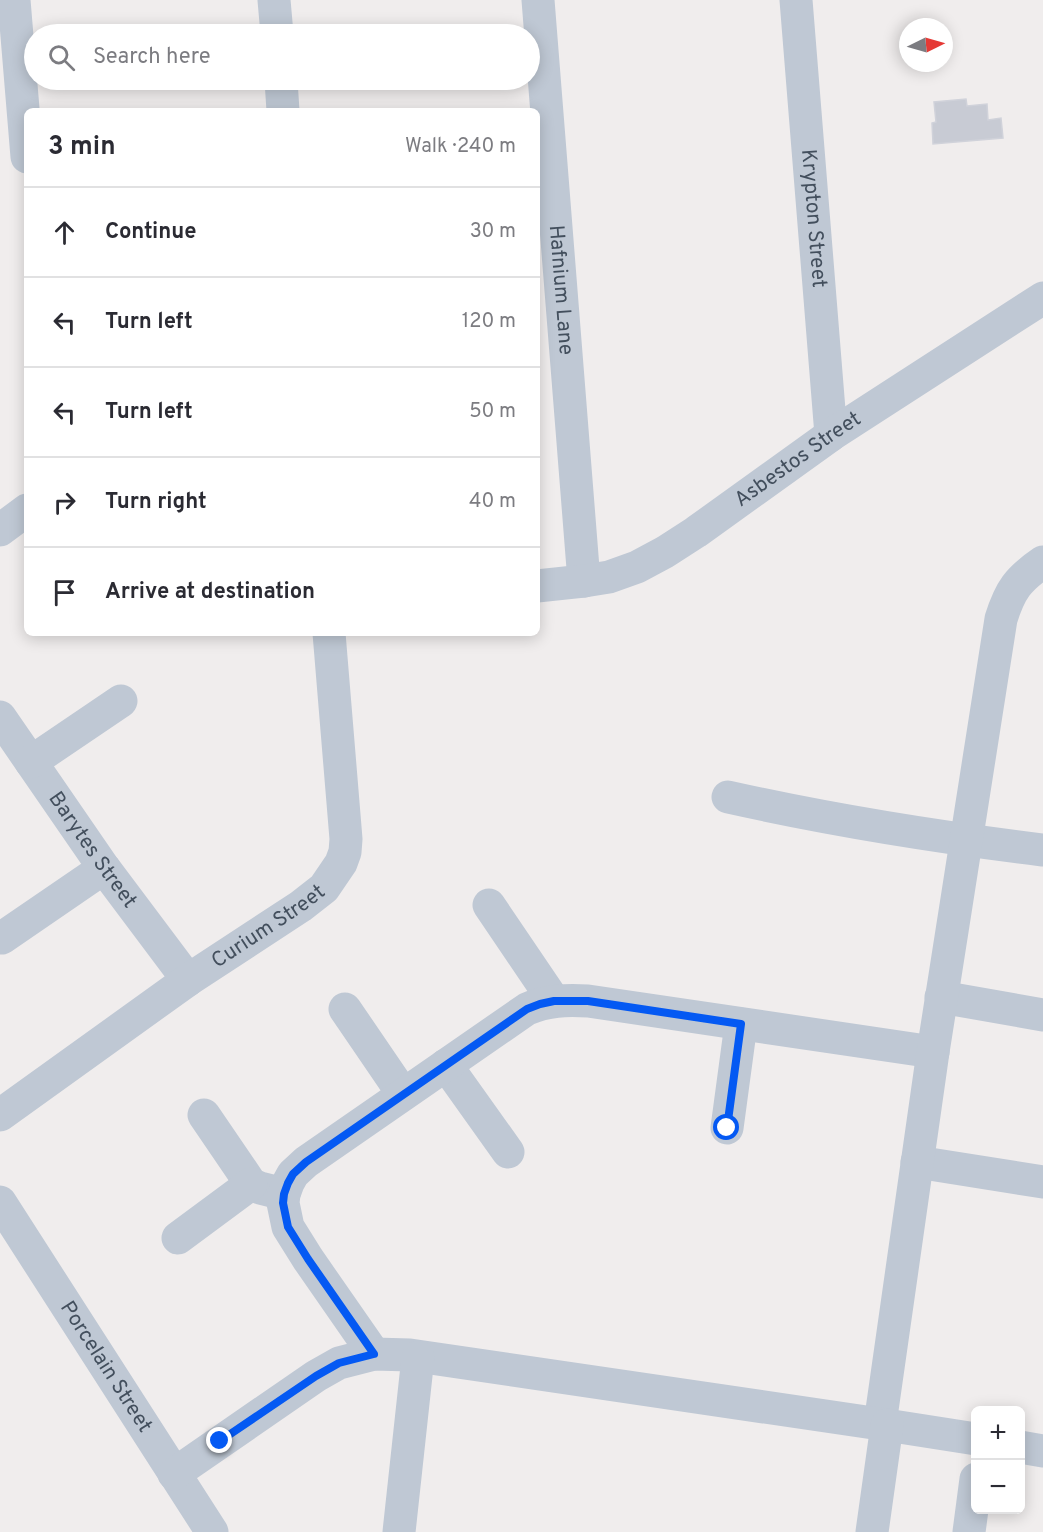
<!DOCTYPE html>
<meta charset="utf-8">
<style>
:root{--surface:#fff;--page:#f7f7f7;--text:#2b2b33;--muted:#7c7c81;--line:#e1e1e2}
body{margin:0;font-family:Overpass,sans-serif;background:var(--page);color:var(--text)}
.controls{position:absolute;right:18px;bottom:18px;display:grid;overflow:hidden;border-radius:9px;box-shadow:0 3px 15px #0003}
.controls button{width:54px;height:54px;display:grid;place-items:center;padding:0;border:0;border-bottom:2px solid var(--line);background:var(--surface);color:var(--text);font:30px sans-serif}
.compass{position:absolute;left:899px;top:18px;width:54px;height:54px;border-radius:50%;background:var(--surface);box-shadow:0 3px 15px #0003;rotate:85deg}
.stop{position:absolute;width:18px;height:18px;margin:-14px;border:4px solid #0459f3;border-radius:50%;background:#fff}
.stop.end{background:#0459f3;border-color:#fff;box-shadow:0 2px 6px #0008}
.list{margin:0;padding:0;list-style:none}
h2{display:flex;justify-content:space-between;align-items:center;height:78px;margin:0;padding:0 24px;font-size:26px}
h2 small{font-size:20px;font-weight:400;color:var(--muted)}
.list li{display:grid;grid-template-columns:39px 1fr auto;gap:18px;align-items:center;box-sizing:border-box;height:90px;padding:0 24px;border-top:2px solid var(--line)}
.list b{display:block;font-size:22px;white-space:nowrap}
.list em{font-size:20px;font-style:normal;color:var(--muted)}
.icon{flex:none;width:33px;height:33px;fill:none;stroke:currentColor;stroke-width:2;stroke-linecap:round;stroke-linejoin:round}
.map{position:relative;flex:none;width:1043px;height:1532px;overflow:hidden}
.search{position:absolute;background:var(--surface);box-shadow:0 3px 15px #0003;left:24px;top:24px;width:516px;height:66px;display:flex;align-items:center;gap:15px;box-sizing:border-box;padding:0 21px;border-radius:33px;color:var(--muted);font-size:22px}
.panel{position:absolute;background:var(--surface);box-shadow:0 3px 15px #0003;left:24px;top:108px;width:516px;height:528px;border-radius:9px}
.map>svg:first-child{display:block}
.building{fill:#c8cbd4;stroke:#d0d2da;stroke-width:1.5}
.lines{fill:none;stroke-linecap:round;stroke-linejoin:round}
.minor{stroke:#bfc8d4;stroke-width:33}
.route{stroke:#0459f3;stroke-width:8}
.labels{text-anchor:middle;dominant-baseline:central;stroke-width:4.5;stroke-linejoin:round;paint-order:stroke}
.street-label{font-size:21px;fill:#434f5d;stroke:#fff}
</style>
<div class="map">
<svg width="1043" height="1532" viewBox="0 0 1043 1532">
<rect width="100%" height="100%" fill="#f0eded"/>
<path class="building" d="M966,99L967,106L987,104L988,120L1001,118L1003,138L933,144L932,123L936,122L934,102Z"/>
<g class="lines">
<g class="minor">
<path d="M14,0L27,157"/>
<path d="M274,0L277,34"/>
<path id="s1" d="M538,0L584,581"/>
<path id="s2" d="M796,0L831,435"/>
<path d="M281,80L283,111"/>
<path d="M0,530L27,510"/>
<path id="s3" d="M537,586L584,581L609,577L637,567L665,552L696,532L831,435L1043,298"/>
<path id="s4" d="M0,717L104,868L188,980"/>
<path d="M31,762L121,701"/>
<path d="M728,797C831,820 937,837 1043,850"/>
<path d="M489,905L554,1001"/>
<path d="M2,938L104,868"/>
<path d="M941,997L1043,1015"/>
<path d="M345,1009L403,1094"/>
<path d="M446,1065L508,1152"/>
<path id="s5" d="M0,1115L188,980L301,906L324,888L341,863L345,852L346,839L329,633"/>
<path d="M204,1115L251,1184L260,1188L284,1194"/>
<path d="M727,1128L741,1024"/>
<path d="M917,1162L1043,1182"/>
<path id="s6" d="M0,1202L212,1532"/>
<path d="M178,1238L251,1184"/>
<path d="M374,1354L308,1259L288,1227L283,1203L284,1194L288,1183L293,1174L306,1162L527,1009C548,1000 566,1000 588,1001L933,1052"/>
<path d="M880,1424L933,1052L1001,619C1010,590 1018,579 1043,562"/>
<path d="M1020,1447L1043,1451"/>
<path d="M174,1474L316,1376L339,1363L374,1354L410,1355L880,1424L976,1439"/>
<path d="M399,1532L418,1357"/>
<path d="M872,1532L887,1425"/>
<path d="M969,1532L976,1479"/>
</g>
</g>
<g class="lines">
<path class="route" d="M220,1441L316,1376L339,1363L374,1354L308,1259L288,1227L283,1203L284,1194L288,1183L293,1174L306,1162L527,1009L540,1004L554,1001H588L741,1024L727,1128"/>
</g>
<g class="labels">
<g class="street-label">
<text stroke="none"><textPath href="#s2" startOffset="219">Krypton Street</textPath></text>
<text stroke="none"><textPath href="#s1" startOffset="291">Hafnium Lane</textPath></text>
<text stroke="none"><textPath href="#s3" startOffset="296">Asbestos Street</textPath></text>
<text stroke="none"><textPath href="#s4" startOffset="162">Barytes Street</textPath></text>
<text stroke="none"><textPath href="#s5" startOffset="328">Curium Street</textPath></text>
<text stroke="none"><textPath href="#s6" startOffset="196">Porcelain Street</textPath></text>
</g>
</g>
</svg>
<div class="controls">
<button>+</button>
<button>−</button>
</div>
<svg class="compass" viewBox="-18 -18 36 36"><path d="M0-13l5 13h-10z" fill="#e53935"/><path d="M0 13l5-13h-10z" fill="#7c7c81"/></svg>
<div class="stop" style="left:727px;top:1128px"></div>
<div class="stop end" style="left:220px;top:1441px"></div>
<div class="search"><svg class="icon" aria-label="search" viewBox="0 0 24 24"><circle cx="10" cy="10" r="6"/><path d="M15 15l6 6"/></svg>Search here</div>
<section class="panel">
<h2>3 min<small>Walk · 240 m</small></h2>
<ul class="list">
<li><svg class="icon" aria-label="ahead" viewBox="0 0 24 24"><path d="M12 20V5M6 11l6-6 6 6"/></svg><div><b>Continue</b></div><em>30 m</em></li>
<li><svg class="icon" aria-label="left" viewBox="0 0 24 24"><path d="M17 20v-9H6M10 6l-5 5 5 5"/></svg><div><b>Turn left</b></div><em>120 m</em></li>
<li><svg class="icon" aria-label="left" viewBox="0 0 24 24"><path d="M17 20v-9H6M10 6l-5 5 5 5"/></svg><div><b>Turn left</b></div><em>50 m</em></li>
<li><svg class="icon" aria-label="right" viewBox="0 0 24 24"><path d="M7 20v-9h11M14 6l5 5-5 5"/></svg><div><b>Turn right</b></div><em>40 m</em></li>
<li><svg class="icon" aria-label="arrive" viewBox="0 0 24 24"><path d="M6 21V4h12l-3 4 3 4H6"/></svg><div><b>Arrive at destination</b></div></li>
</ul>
</section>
</div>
